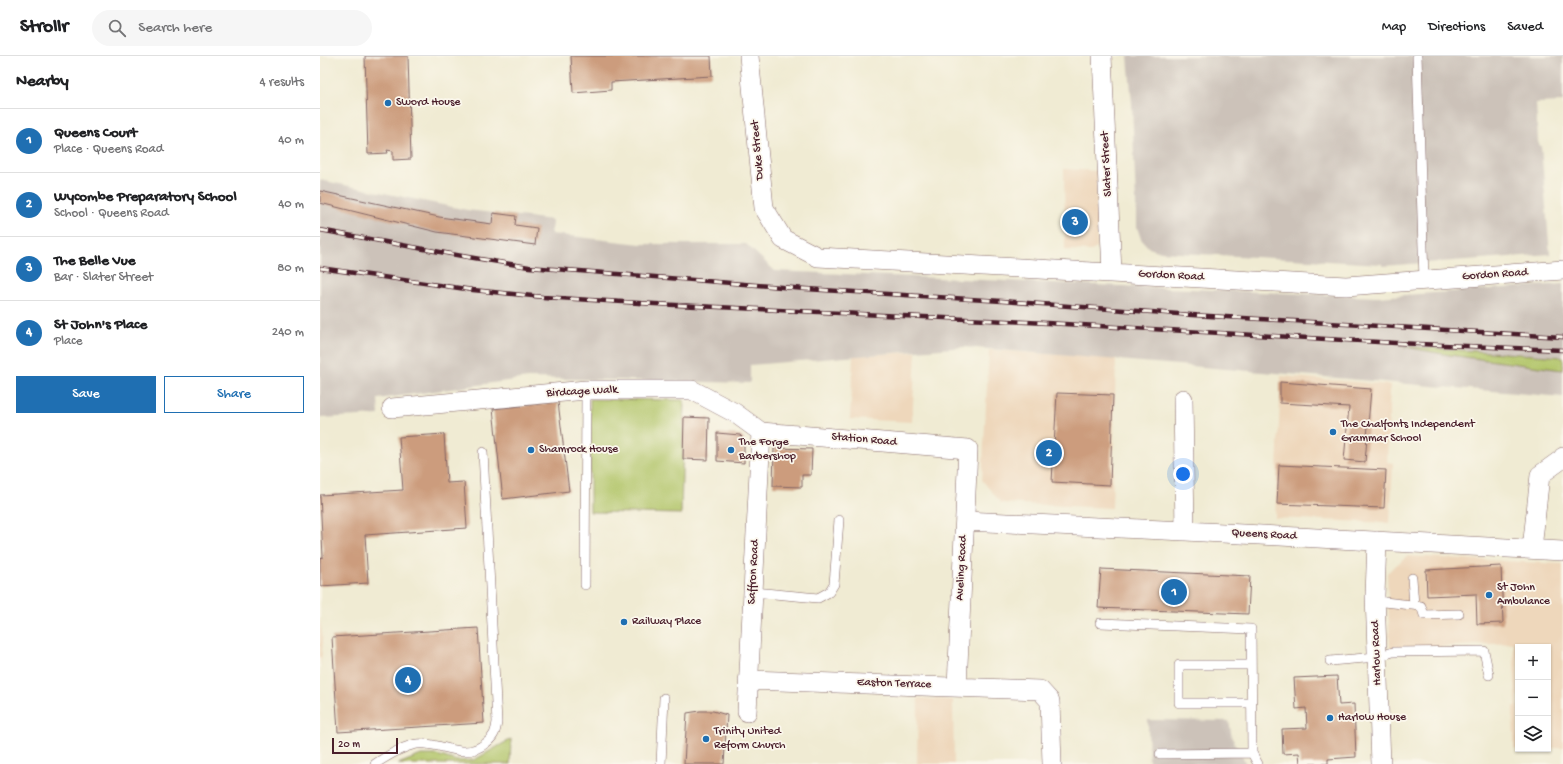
<!DOCTYPE html>
<meta charset="utf-8">
<style>
:root{--surface:#fff;--page:#f6f6f6;--text:#202124;--muted:#757577;--line:#e0e0e0;--accent:#1f6fb2}
body{margin:0;font-family:"Gochi Hand",sans-serif;background:var(--page);color:var(--text)}
.controls{position:absolute;right:12px;bottom:12px;display:grid;overflow:hidden;border-radius:0px;box-shadow:0 1px 3px #0004}
.controls button{width:36px;height:36px;display:grid;place-items:center;padding:0;border:0;border-bottom:1px solid var(--line);background:var(--surface);color:var(--text);font:20px sans-serif}
.scale{position:absolute;left:12px;bottom:10px;width:66px;box-sizing:border-box;padding-left:4px;border:2px solid #4a1f2b;border-top:0;font-size:11px;line-height:14px;white-space:nowrap;color:#4a1f2b;-webkit-text-stroke:3px #fbf7ec;paint-order:stroke}
.you{position:absolute;left:863px;top:418px;width:14px;height:14px;margin:-10px;border:3px solid #fff;border-radius:50%;background:#1a73e8;box-shadow:0 0 0 6px #1a73e833}
.badge{display:grid;place-items:center;width:26px;height:26px;border-radius:50%;background:var(--accent);color:#fff;font-size:13px;font-weight:700}
.pin{position:absolute;translate:-50% -50%;border:2px solid #fff;box-shadow:0 1px 4px #0006}
.list{margin:0;padding:0;list-style:none}
h2{display:flex;justify-content:space-between;align-items:center;height:52px;margin:0;padding:0 16px;font-size:17px}
h2 small{font-size:13px;font-weight:400;color:var(--muted)}
.list li{display:grid;grid-template-columns:26px 1fr auto;gap:12px;align-items:center;box-sizing:border-box;height:64px;padding:0 16px;border-top:1px solid var(--line)}
.list b{display:block;font-size:15px;white-space:nowrap}
.list p{margin:0;font-size:13px;white-space:nowrap;color:var(--muted)}
.list em{font-size:13px;font-style:normal;color:var(--muted)}
.actions{display:flex;gap:8px;padding:12px 16px}
.actions a{flex:1;padding:9px 0;border:1px solid var(--accent);border-radius:0px;text-align:center;font-size:14px;color:var(--accent)}
.actions .main{background:var(--accent);color:#fff}
.icon{flex:none;width:22px;height:22px;fill:none;stroke:currentColor;stroke-width:2;stroke-linecap:round;stroke-linejoin:round}
.map{position:relative;flex:none;width:1243px;height:708px;overflow:hidden}
header{display:flex;align-items:center;gap:24px;box-sizing:border-box;height:56px;padding:0 20px;background:var(--surface);border-bottom:1px solid var(--line)}
header strong{font-size:19px}
nav{display:flex;gap:22px;margin-inline-start:auto;font-size:14px}
.search{width:280px;height:36px;background:var(--page);display:flex;align-items:center;gap:10px;box-sizing:border-box;padding:0 14px;border-radius:22px;color:var(--muted);font-size:15px}
main{display:flex}
aside{flex:1;background:var(--surface)}
.map>svg:first-child{display:block}
.built{fill:#eed7bb}
.industrial{fill:#ccc2b9}
.green{fill:#b1c467;stroke:#7e7249}
.building{fill:#cc9c7d}
.lines{fill:none;stroke-linecap:round;stroke-linejoin:round}
.lane-casing{stroke:#846666;stroke-width:10}
.street-casing{stroke:#846666;stroke-width:20}
.lane{stroke:#fff;stroke-width:9}
.street{stroke:#fff;stroke-width:19}
.rail-casing{stroke:#4a1f2b;stroke-width:4.5}
.rail{stroke:#fbf7ec;stroke-width:3;stroke-dasharray:9;stroke-linecap:butt}
.poi-dot{fill:#1f6fb2;stroke:#fbf7ec;stroke-width:1.5}
.labels{text-anchor:middle;dominant-baseline:central;stroke-width:3.5;stroke-linejoin:round;paint-order:stroke}
.poi-label{font-size:12px;fill:#4a1f2b;stroke:#fbf7ec;text-anchor:start}
.street-label{font-size:12px;fill:#4a1f2b;stroke:#fbf7ec}
</style>
<header>
<strong>Strollr</strong>
<div class="search"><svg class="icon" aria-label="search" viewBox="0 0 24 24"><circle cx="10" cy="10" r="6"/><path d="M15 15l6 6"/></svg>Search here</div>
<nav><a>Map</a><a>Directions</a><a>Saved</a></nav>
</header>
<main>
<aside>
<h2>Nearby<small>4 results</small></h2>
<ul class="list">
<li><span class="badge">1</span><div><b>Queens Court</b><p>Place · Queens Road</p></div><em>40 m</em></li>
<li><span class="badge">2</span><div><b>Wycombe Preparatory School</b><p>School · Queens Road</p></div><em>40 m</em></li>
<li><span class="badge">3</span><div><b>The Belle Vue</b><p>Bar · Slater Street</p></div><em>80 m</em></li>
<li><span class="badge">4</span><div><b>St John's Place</b><p>Place</p></div><em>240 m</em></li>
</ul>
<div class="actions"><a class="main">Save</a><a>Share</a></div>
</aside>
<div class="map">
<svg width="1243" height="708" viewBox="0 0 1243 708">
<rect width="100%" height="100%" fill="#fbf7ec"/>
<filter id="ink" filterUnits="userSpaceOnUse"><feTurbulence type="fractalNoise" baseFrequency=".025" numOctaves="2"/><feDisplacementMap in="SourceGraphic" scale="8" xChannelSelector="R" yChannelSelector="G"/><feConvolveMatrix kernelMatrix="1 2 1 2 8 2 1 2 1" color-interpolation-filters="sRGB"/></filter>
<filter id="wash" filterUnits="userSpaceOnUse"><feTurbulence type="fractalNoise" baseFrequency=".012" numOctaves="4" result="noise"/><feDisplacementMap in="SourceGraphic" scale="16" xChannelSelector="R" yChannelSelector="G"/><feGaussianBlur stdDeviation="0.9" result="paint"/><feColorMatrix in="noise" values="0 0 0 0 0 0 0 0 0 0 0 0 0 0 0 0 0 1.4 0 .05"/><feComposite in="paint" operator="in"/></filter>
<g filter="url(#wash)">
<rect width="100%" height="100%" fill="#f0ebd3"/>
<path class="built" d="M744,113L777,115V192L771,195L745,194Z
M669,294L796,303L792,452L681,447L662,424Z
M596,296L592,366L530,363L533,300Z
M961,320L1070,329L1067,406L1073,407L1070,467L955,462Z
M1087,500L1243,508V692H1228V591H1198V693H1201H1194L1193,651L1196,650L1193,587L1070,593L1067,517Z
M0,563L3,586L0,611Z
M598,642L633,644L634,708H597Z"/>
<path class="industrial" d="M808,0H1243V46L1216,47L1218,86L1221,91L1230,198L1062,210V208L841,196L829,192L821,183L817,171L812,48Z
M0,124L147,154L232,164L231,178L321,188H426L455,215L1057,241L1243,228V341L644,291L430,309V327L208,322L58,343L59,359L0,362Z
M828,664L909,665L912,682L926,708H829Z"/>
<path class="green" d="M1080,290L1243,301V314L1129,299Z
M270,343L364,344L361,458L270,456Z
M191,683L190,708H78L101,699H117L137,705L154,704Z"/>
<g id="blocks">
<path class="building" d="M45,0H88L91,103L73,104V95L67,94L68,97L48,98Z
M251,0H391L392,20L291,26V34L253,37Z
M0,135L119,161L172,168L173,157L196,160L195,169L217,172L215,189L117,176L0,147Z
M960,326L1051,333L1045,406L1024,404L1029,351L960,347Z
M737,337L793,339L790,429L732,426Z
M238,346L249,435L183,443L173,353Z
M364,361L389,362L388,404L363,403Z
M397,377L420,379L424,383V407L397,405Z
M124,378L127,427L144,426L147,472L45,479L48,527L0,530V502L3,501L0,439L83,434L79,381Z
M454,392L492,393L491,419H482V431L453,430Z
M959,409L1066,414L1064,452L957,448Z
M1181,510L1183,567L1157,568L1156,538L1107,540L1106,514Z
M781,513L930,520L928,558L778,552Z
M158,572L164,667L18,676L12,581Z
M1017,620L1019,649L1034,648L1036,701L1008,703V708H980L979,697L963,698L962,673L987,672L986,652L976,653L974,622Z
M380,655H393L407,659L404,708H364L367,657Z"/>
</g>
</g>
<g filter="url(#ink)">
<use href="#blocks" fill-opacity="0" stroke="#846666" stroke-width="1"/>
<g class="lines">
<g class="lane-casing">
<path id="lane" d="M1097,0L1104,224
M1092,522L1094,549
M265,529L266,334
M433,536L498,542L509,536L514,528L519,464
M1055,545L1101,550L1104,559L1139,558
M780,567L931,573L932,697L938,708
M1010,605L1057,601L1073,596L1164,595L1169,619
M931,609H859V647H931
M840,698L932,697
M55,708C67,700 83,690 97,688C122,685 143,706 166,687C174,681 176,675 177,666L163,396
M341,708L344,642"/>
</g>
<g class="street-casing">
<path id="street" d="M429,0L444,152L463,183L498,201L1026,230L1243,214
M782,0L792,216
M863,343L865,475
M72,352L266,334H372L415,357L441,376
M441,376L648,393L637,630
M645,465L865,475L1243,495
M1057,485L1055,539L1061,708
M1212,493L1220,419L1242,403L1243,401
M428,624L720,634L730,645L732,708
M427,656L441,376"/>
</g>
<use href="#lane" class="lane"/>
<use href="#street" class="street"/>
<g class="rail-casing">
<path id="rail" d="M0,174L142,200L209,211L486,233L682,245L872,259L1243,281
M0,212L153,234L223,241L335,248L727,267L1076,287L1243,294"/>
</g>
<use href="#rail" class="rail"/>
</g>
</g>
<g class="poi-dot">
<circle cx="68" cy="47" r="4"/>
<circle cx="1013" cy="376" r="4"/>
<circle cx="211" cy="394" r="4"/>
<circle cx="411" cy="394" r="4"/>
<circle cx="1169" cy="539" r="4"/>
<circle cx="304" cy="566" r="4"/>
<circle cx="1010" cy="662" r="4"/>
<circle cx="386" cy="683" r="4"/>
</g>
<g class="labels">
<g class="poi-label">
<text x="76" y="47">Sword House</text>
<text x="1021" y="369">The Chalfonts Independent<tspan x="1021" dy="14">Grammar School</tspan></text>
<text x="419" y="387">The Forge<tspan x="419" dy="14">Barbershop</tspan></text>
<text x="219" y="394">Shamrock House</text>
<text x="1177" y="532">St John<tspan x="1177" dy="14">Ambulance</tspan></text>
<text x="312" y="566">Railway Place</text>
<text x="1018" y="662">Harlow House</text>
<text x="394" y="676">Trinity United<tspan x="394" dy="14">Reform Church</tspan></text>
</g>
<g class="street-label">
<text transform="translate(438 94) rotate(-95)">Duke Street</text>
<text transform="translate(787 108) rotate(-93)">Slater Street</text>
<text transform="translate(1175 219) rotate(-4)">Gordon Road</text>
<text transform="translate(851 220) rotate(3)">Gordon Road</text>
<text transform="translate(262 336) rotate(-3)">Birdcage Walk</text>
<text transform="translate(544 384) rotate(5)">Station Road</text>
<text transform="translate(944 479) rotate(3)">Queens Road</text>
<text transform="translate(642 512) rotate(-87)">Aveling Road</text>
<text transform="translate(434 516) rotate(-87)">Saffron Road</text>
<text transform="translate(1057 597) rotate(-92)">Harlow Road</text>
<text transform="translate(574 628) rotate(2)">Easton Terrace</text>
</g>
</g>
</svg>
<div class="controls">
<button>+</button>
<button>−</button>
<button><svg class="icon" aria-label="layers" viewBox="0 0 24 24"><path d="M12 4l9 5-9 5-9-5zM3 14l9 5 9-5"/></svg></button>
</div>
<div class="scale">20 m</div>
<div class="you"></div>
<div class="pin badge" style="left:854px;top:536px">1</div>
<div class="pin badge" style="left:729px;top:397px">2</div>
<div class="pin badge" style="left:755px;top:166px">3</div>
<div class="pin badge" style="left:88px;top:624px">4</div>
</div>
</main>
